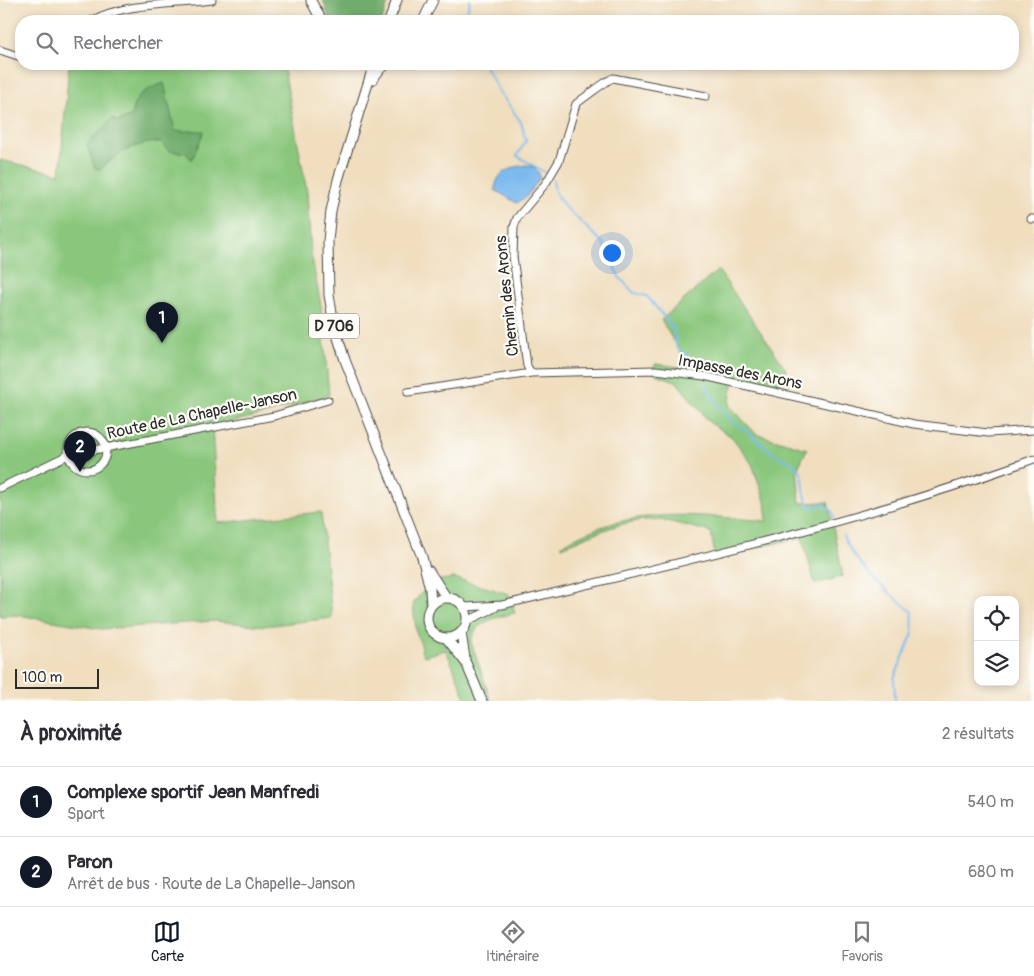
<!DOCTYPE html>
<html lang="fr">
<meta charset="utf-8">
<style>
:root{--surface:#fff;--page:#f7f7f7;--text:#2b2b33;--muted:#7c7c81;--line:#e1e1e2;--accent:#111827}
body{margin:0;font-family:Pangolin,sans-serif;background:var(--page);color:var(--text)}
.controls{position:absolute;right:15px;bottom:15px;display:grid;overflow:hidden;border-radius:10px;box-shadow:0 2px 8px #0003}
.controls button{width:45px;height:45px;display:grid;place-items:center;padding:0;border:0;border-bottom:1px solid var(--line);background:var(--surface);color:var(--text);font:25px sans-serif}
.scale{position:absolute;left:15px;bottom:12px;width:84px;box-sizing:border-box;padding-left:5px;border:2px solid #2b2b2b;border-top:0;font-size:14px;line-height:18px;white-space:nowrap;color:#2b2b2b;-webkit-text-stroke:4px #fdfcf7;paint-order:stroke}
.you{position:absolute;left:611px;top:252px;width:18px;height:18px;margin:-12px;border:4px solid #fff;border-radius:50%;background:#1a73e8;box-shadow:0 0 0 8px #1a73e833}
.badge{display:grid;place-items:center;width:32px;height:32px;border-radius:50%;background:var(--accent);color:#fff;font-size:16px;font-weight:700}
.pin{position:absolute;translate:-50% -41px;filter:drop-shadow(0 1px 2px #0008)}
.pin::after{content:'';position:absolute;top:26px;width:18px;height:15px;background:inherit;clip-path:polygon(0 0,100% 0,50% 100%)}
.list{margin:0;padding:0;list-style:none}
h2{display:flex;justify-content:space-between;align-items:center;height:65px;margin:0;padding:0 20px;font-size:21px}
h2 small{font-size:16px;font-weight:400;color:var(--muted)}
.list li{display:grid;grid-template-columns:32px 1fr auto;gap:15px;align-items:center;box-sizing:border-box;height:70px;padding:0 20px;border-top:1px solid var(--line)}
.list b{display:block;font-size:19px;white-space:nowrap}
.list p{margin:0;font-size:16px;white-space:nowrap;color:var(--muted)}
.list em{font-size:16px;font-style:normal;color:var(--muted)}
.icon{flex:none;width:28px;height:28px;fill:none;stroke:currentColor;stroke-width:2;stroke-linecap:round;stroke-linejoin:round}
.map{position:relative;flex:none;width:1034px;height:701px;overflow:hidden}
.search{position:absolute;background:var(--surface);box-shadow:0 2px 8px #0003;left:15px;right:15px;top:15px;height:55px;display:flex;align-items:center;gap:12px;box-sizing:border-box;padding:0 18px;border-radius:20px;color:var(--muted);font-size:19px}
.sheet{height:205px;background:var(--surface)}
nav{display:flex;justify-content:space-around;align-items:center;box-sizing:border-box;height:70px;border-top:1px solid var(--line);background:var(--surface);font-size:14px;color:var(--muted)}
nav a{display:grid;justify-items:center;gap:2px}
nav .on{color:var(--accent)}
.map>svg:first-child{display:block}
.green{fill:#8ac77d;stroke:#5a7954}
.forest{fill:#6fac6c;stroke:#4d6c4c}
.water{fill:#7bbaef;stroke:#53728d}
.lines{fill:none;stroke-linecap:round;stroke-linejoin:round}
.stream{stroke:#7bbaef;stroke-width:2}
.minor-casing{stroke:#494641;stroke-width:9}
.major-casing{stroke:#494641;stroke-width:11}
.minor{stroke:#fff;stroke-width:7}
.major{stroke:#fff;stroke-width:9}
.labels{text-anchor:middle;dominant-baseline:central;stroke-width:4.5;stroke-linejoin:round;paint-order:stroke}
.shield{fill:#fdfcf7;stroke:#6a6a68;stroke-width:1}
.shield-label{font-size:15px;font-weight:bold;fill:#2b2b2b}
.street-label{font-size:16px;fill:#2b2b2b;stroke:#fdfcf7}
</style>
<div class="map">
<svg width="1034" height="701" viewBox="0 0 1034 701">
<rect width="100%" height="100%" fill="#fdfcf7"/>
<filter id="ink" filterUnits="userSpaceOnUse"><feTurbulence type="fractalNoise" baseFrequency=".02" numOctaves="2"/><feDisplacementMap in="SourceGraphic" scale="10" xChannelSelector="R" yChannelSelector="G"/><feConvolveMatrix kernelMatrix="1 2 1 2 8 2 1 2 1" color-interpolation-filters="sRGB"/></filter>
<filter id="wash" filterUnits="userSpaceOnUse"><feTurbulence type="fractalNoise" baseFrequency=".0096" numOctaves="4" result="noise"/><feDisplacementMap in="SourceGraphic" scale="20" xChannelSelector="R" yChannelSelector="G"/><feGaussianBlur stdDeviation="1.12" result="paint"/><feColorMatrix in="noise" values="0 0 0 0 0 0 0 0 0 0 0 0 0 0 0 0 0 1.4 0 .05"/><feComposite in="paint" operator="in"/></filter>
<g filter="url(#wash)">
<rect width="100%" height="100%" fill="#f0debf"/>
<path class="green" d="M69,64H283L307,192L311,254L321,305L329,395L262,415L212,426L218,523L321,512L332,618L264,626L215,621L101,629L18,615L0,616V160L60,174Z
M718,270L786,369L781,390L734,380L729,405L756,434L807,449L797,470L800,503L828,502L843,576L815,584L802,537L715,557L711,532C690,527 665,518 643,520C614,524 588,536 562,547V545C630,505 691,515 767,521L765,501L752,464L732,437L709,422L676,381L655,374V364L690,368L661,320Z
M454,578L509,594L515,613C496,618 475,620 471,642L491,701H467L446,650L424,656L421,650L422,648L416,631L413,604L430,582Z"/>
<path class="forest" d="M323,0H389L382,21H330Z
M164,83L175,131H204L192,160L186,153L169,151L161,142C136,142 117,153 100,170L94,167L87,144L113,118L117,122L132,116C132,96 146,89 164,83Z"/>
<path class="water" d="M526,165L534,167L539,173L540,178L527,196L517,203L495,190C496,172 511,167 526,165Z"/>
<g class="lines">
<path class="stream" d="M465,21L470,0
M484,64L498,90L521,122L526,141L517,156L546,173
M553,180L555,192L564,206L603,243L619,277L634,293L647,296L673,328L677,348L687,355L697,370
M706,383C717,407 722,415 744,429C755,437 763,447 775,454C784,459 794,462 800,471C807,483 800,494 811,507L824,504L832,511L834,517
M843,535C853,563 889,593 912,612L913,633L894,679L895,701"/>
</g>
</g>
<g filter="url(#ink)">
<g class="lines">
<g class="minor-casing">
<path id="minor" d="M91,21C126,2 173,5 212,0
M0,50L21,57
M1031,219H1034
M531,373L527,366L513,256L514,227L517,218L546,183L559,161L576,104C581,100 609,79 613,78L706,96
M408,392L531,373L656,370L704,376L914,424L988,433L1034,430
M68 451a19 19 0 1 1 38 0a19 19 0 1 1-38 0Z
M0,488L68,455L274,416L328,400
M464,607L502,605C681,562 861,522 1034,459
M467,621L495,608"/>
</g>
<g class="major-casing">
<path id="major" d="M311,1L322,21
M389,21L397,0
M423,21L433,0
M374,64L338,180L331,211L328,241L329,295L334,325L345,360L422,557L430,589L431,605
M372,80L381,68L388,64
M429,571L446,597
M427 618a20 20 0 1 1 40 0a20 20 0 1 1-40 0Z
M461,633L465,658
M447,639L466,663L482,701"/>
</g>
<use href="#minor" class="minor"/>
<use href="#major" class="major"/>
</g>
</g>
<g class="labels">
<rect class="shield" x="309" y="313.5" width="50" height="25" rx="4"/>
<g class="shield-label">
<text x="334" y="326">D 706</text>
</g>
<g class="street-label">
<text transform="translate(507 296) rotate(-96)">Chemin des Arons</text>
<text transform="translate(740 372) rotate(11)">Impasse des Arons</text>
<text transform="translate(202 414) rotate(-12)">Route de La Chapelle-Janson</text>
</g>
</g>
</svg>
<div class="controls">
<button><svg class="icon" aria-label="locate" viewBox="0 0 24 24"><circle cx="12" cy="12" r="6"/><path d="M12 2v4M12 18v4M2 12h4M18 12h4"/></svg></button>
<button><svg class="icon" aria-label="layers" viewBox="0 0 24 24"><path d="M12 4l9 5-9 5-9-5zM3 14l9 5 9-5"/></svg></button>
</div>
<div class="scale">100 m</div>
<div class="you"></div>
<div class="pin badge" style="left:162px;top:343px">1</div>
<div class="pin badge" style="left:80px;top:472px">2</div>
<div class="search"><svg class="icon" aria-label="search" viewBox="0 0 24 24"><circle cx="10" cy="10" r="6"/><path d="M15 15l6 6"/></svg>Rechercher</div>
</div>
<section class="sheet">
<h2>À proximité<small>2 résultats</small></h2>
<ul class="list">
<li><span class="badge">1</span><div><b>Complexe sportif Jean Manfredi</b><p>Sport</p></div><em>540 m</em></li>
<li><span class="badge">2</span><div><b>Paron</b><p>Arrêt de bus · Route de La Chapelle-Janson</p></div><em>680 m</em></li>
</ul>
</section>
<nav>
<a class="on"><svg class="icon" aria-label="map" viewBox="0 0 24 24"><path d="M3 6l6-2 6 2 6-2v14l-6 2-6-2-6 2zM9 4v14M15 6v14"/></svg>Carte</a>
<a><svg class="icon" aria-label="directions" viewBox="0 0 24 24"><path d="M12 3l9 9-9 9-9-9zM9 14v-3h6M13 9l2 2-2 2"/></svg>Itinéraire</a>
<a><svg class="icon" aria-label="saved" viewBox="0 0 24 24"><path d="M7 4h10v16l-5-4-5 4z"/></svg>Favoris</a>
</nav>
